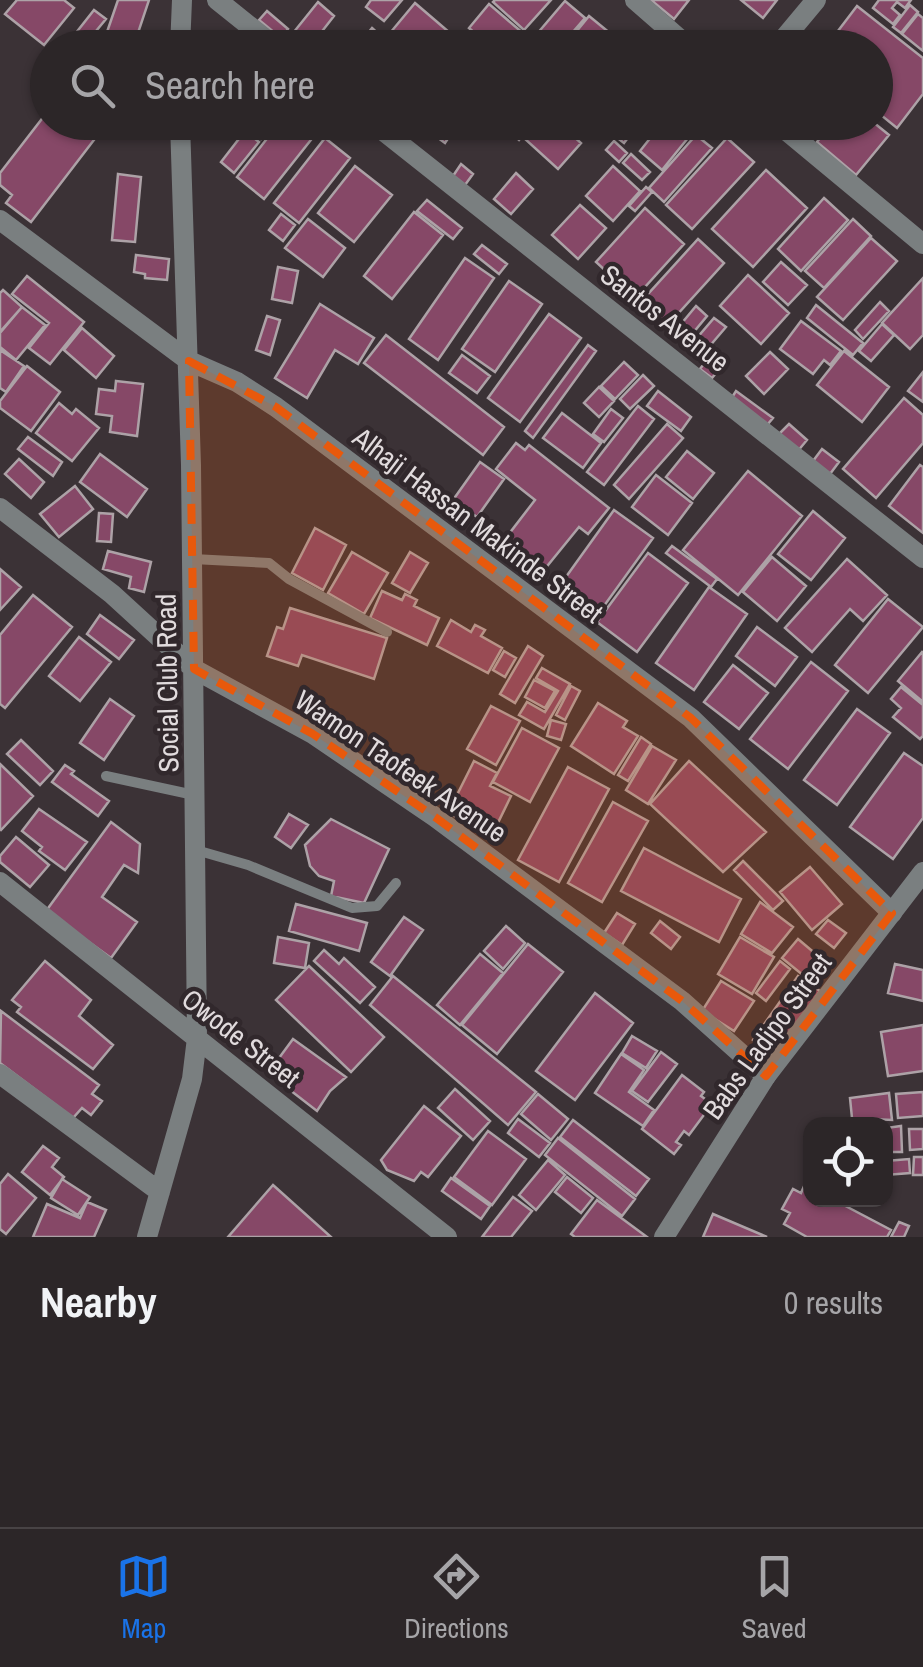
<!DOCTYPE html>
<style>
:root{--surface:#2c2628;--page:#342e30;--text:#f1f3f6;--muted:#a6a5a8;--line:#484345;--accent:#1a73e8}
body{margin:0;font-family:"Archivo Narrow",sans-serif;background:var(--page);color:var(--text)}
.controls{position:absolute;right:30px;bottom:30px;display:grid;overflow:hidden;border-radius:20px;box-shadow:0 2px 8px #0004}
.controls button{width:90px;height:90px;display:grid;place-items:center;padding:0;border:0;border-bottom:2px solid var(--line);background:var(--surface);color:var(--text);font:50px sans-serif}
.list{margin:0;padding:0;list-style:none}
h2{display:flex;justify-content:space-between;align-items:center;height:130px;margin:0;padding:0 40px;font-size:42px}
h2 small{font-size:32px;font-weight:400;color:var(--muted)}
.icon{flex:none;width:55px;height:55px;fill:none;stroke:currentColor;stroke-width:2;stroke-linecap:round;stroke-linejoin:round}
.map{position:relative;flex:none;width:923px;height:1237px;overflow:hidden}
.search{position:absolute;background:var(--surface);box-shadow:0 2px 8px #0004;left:30px;right:30px;top:30px;height:110px;display:flex;align-items:center;gap:25px;box-sizing:border-box;padding:0 35px;border-radius:55px;color:var(--muted);font-size:38px}
.sheet{height:290px;background:var(--surface)}
nav{display:flex;justify-content:space-around;align-items:center;box-sizing:border-box;height:140px;border-top:2px solid var(--line);background:var(--surface);font-size:28px;color:var(--muted)}
nav a{display:grid;justify-items:center;gap:5px}
nav .on{color:var(--accent)}
.map>svg:first-child{display:block}
.building{fill:#864867;stroke:#ada2a7;stroke-width:2.5}
.lines{fill:none;stroke-linecap:round;stroke-linejoin:round}
.service{stroke:#7a7f80;stroke-width:10}
.minor{stroke:#7a7f80;stroke-width:20}
.tertiary{stroke:#7a7f80;stroke-width:20}
.marked{fill:#e8590c;fill-opacity:0.2;stroke:#e8590c;stroke-width:8;stroke-dasharray:20 12;stroke-linejoin:round}
.labels{text-anchor:middle;dominant-baseline:central;stroke-width:9;stroke-linejoin:round;paint-order:stroke}
.street-label{font-size:28px;fill:#e1dbdd;stroke:#31282c}
</style>
<div class="map">
<svg width="923" height="1237" viewBox="0 0 923 1237">
<rect width="100%" height="100%" fill="#3b3236"/>
<path class="building" d="M17,0H64L74,8L44,45L5,14Z
M118,0H149L135,42L107,32Z
M371,0H402L384,21L366,7Z
M495,0H551L524,30L493,2Z
M651,0H689L674,19Z
M741,0H777L763,18Z
M879,0H911L905,8L897,2L892,8L900,15L893,24L873,8Z
M565,1L585,18L559,48H525Z
M318,2L334,16L309,48H300L289,38Z
M415,3L450,33L439,48H407L390,33Z
M489,4L524,34L512,48H492L469,28Z
M910,5L918,12L901,33L893,27Z
M857,6L923,58V94L897,128L876,111V48H825Z
M94,10L106,19L92,36L98,40L91,48H75L68,43Z
M267,11L288,29L281,38L259,20Z
M918,14L923,18V51L902,34Z
M589,16L611,34L600,48H563Z
M372,28L394,48H356Z
M325,34L341,48H314Z
M102,35L137,47V48H98Z
M48,111V122H79L97,136L31,222L6,203L12,195L0,185V173Z
M94,122H121L111,136Z
M240,122H275L261,139Z
M280,122H306L318,131L264,199L237,177Z
M416,122H459L445,143Z
M499,122H534L519,140Z
M540,122H558L581,143L558,169L525,139Z
M579,122H590L596,127L587,137L576,127Z
M619,122H640L624,143L611,133Z
M663,122H701L662,170L640,151Z
M832,122H873L889,135L856,175L817,142Z
M245,131L259,142L234,173L221,162Z
M696,135L712,148L664,202L649,188Z
M325,138L350,158L299,223L274,203Z
M727,138L754,162L692,229L666,205Z
M614,141L627,153L619,162L606,150Z
M631,154L650,172L642,180L623,163Z
M461,164L473,174L465,185L453,176Z
M355,166L392,195L354,242L318,213Z
M613,166L640,191L613,221L586,196Z
M766,170L807,208L753,267L712,229Z
M516,173L533,189L511,214L494,199Z
M118,174L141,177L135,242L112,240Z
M646,187L652,192L635,211L629,206Z
M824,198L848,220L801,271L778,249Z
M427,200L462,228L453,239L417,211Z
M580,205L606,228L578,259L552,235Z
M645,208L684,244L635,298L596,262Z
M414,212L443,235L392,299L364,276Z
M281,214L295,225L283,241L269,230Z
M308,219L345,248L323,277L285,248Z
M853,219L871,236L824,288L805,271Z
M871,238L897,261L843,320L817,297Z
M698,239L724,263L665,328L639,304Z
M482,245L507,264L499,274L474,254Z
M136,255L169,259L167,280L145,278V274L134,272Z
M465,258L494,278L438,360L409,339Z
M781,262L807,285L788,305L763,282Z
M278,267L298,271L292,303L272,299Z
M748,275L789,313L761,344L720,306Z
M27,276L84,322L50,364L29,348L49,323L12,294Z
M923,278V335L910,349L882,323Z
M509,281L542,304L495,372L462,349Z
M3,290L22,307L0,332V293Z
M880,302L889,311L863,339L855,330Z
M320,304L374,338L358,364L335,350L307,398L275,378Z
M816,305L863,343L853,355L807,318Z
M696,306L707,316L683,345L672,335Z
M22,307L45,325L16,360L0,347V333Z
M549,314L581,338L520,422L488,398Z
M267,316L280,320L270,355L256,350Z
M714,318L726,327L702,355L691,345Z
M801,321L841,351L830,365L824,360L813,374L780,349Z
M882,324L894,335L871,361L859,351Z
M82,328L114,356L96,378L64,350Z
M386,335L504,427L483,455L364,363Z
M588,345L596,351L533,438L525,431Z
M0,350L24,366L6,392L0,388Z
M844,351L889,387L862,422L817,385Z
M770,352L788,369L764,394L746,376Z
M462,355L490,376L477,393L449,373Z
M709,357L721,367L712,378L700,369Z
M624,362L638,375L615,399L601,386Z
M27,366L60,392L31,431L0,408V401Z
M923,372V402L908,391Z
M643,375L654,386L630,409L620,399Z
M116,381L143,384L137,436L110,432L112,416L96,414L99,389L115,391Z
M599,387L614,401L599,417L584,403Z
M658,391L691,417L681,431L647,406Z
M736,391L773,418L767,425L731,399Z
M904,398L923,415V443L876,498L843,469Z
M59,403L72,414L76,409L99,428L72,461L36,433Z
M638,406L654,419L604,485L587,472Z
M611,409L623,418L604,442L593,434Z
M562,413L601,443L583,468L543,438Z
M667,424L683,438L629,499L614,485Z
M789,424L807,440L797,452L778,435Z
M28,437L62,462L53,476L18,449Z
M516,443L525,450L529,445L609,508L588,534L579,527L544,570L505,539L535,500L496,469Z
M822,449L839,462L830,474L813,461Z
M687,451L714,473L693,499L666,477Z
M100,454L147,489L127,517L80,482Z
M19,459L44,482L31,498L5,474Z
M480,462L504,479L477,517L453,500Z
M920,465L923,467V533L889,506Z
M748,471L802,516L738,595L683,550Z
M656,475L692,503L668,535L632,507Z
M75,486L93,509L59,537L40,514Z
M614,510L653,538L596,617L558,588Z
M813,511L845,538L811,580L778,554Z
M99,513L113,514L111,542L97,541Z
M315,528L346,545L323,590L292,573Z
M672,546L717,579L711,587L666,553Z
M108,551L151,562L144,592L129,588L131,577L103,569Z
M352,552L388,573L364,614L328,593Z
M410,552L428,563L410,593L392,583Z
M648,553L688,583L637,652L597,622Z
M772,557L806,586L777,621L743,592Z
M847,559L887,595L863,621L850,609L812,652L785,628Z
M0,569L21,587L0,610Z
M709,587L747,614L694,690L656,663Z
M382,591L402,600L405,594L417,600L414,606L439,618L427,645L370,618Z
M33,595L72,627L5,708L0,704V635Z
M888,599L923,627L868,693L835,665Z
M290,608L387,638L374,679L302,655L298,666L267,656L277,627L283,629Z
M100,615L134,640L119,659L87,634Z
M451,620L471,632L475,625L485,630L481,636L502,648L488,673L437,646Z
M757,627L797,657L775,686L736,656Z
M79,637L111,662L80,701L49,676Z
M528,646L543,656L515,703L500,694Z
M504,651L516,658L505,677L493,670Z
M922,652L923,653V702L898,681Z
M811,662L848,691L788,769L750,739Z
M733,665L768,693L739,729L704,702Z
M542,668L570,684L544,729L519,715L527,702L545,712L558,691L536,678Z
M534,680L555,691L545,708L525,697Z
M571,686L580,691L565,720L556,715Z
M901,687L923,705V736L920,739L893,717L901,708L891,699Z
M110,699L134,716L104,760L80,743Z
M598,703L627,721L623,727L638,736L614,774L571,746Z
M491,706L520,721L496,765L467,749Z
M857,709L890,733L837,805L804,780Z
M551,720L566,724L561,740L547,736Z
M522,728L559,748L530,802L493,782Z
M641,737L651,744L628,781L618,775Z
M21,740L53,771L40,785L7,754Z
M652,746L676,760L648,804L626,790Z
M904,753L923,766V818L893,859L850,827Z
M474,761L497,773L490,786L511,796L492,835L448,813Z
M689,761L766,832L723,872L650,804Z
M0,764L33,796L1,830L0,829Z
M65,765L74,771L71,774L109,801L98,816L52,782Z
M568,767L609,789L559,882L518,860Z
M613,802L648,821L602,902L568,883Z
M39,809L87,842L65,870L39,851L42,847L22,831Z
M289,814L308,825L291,848L275,837Z
M331,819L389,849L364,903L331,896L334,881L319,876L310,866L305,845Z
M111,822L140,844L138,873L124,865L102,897L137,922L111,958L46,911Z
M16,837L49,865L30,887L0,862V856Z
M644,848L741,899L719,942L621,891Z
M743,861L783,901L773,910L734,870Z
M810,867L842,904L812,930L780,892Z
M760,902L793,927L772,953L741,934Z
M296,904L367,923L359,951L289,931Z
M617,913L635,924L622,945L604,933Z
M404,917L423,930L390,976L371,962Z
M828,920L846,933L834,948L816,934Z
M660,921L680,937L671,949L651,933Z
M506,926L525,943L503,969L484,951Z
M278,937L309,943L305,968L274,963Z
M740,937L774,957L752,994L718,974Z
M798,939L824,961L809,980L782,958Z
M528,944L563,972L497,1054L462,1025Z
M324,950L339,964L344,958L375,987L360,1003L314,961Z
M480,954L503,973L460,1025L437,1005Z
M45,961L91,1000L79,1016L113,1045L93,1069L17,1012L21,1007L12,1000Z
M780,961L790,969L766,1001L756,993Z
M895,964L923,970V1001L888,993Z
M309,966L384,1037L351,1072L276,1000Z
M393,976L536,1092L508,1125L370,1005Z
M798,976L820,991L775,1056L753,1040Z
M721,981L754,1001L734,1031L702,1011Z
M595,993L633,1023L575,1100L536,1071Z
M1,1011L99,1085L92,1094L102,1101L91,1115L82,1108L73,1118L0,1063Z
M923,1025V1071L888,1076L881,1032Z
M632,1036L657,1051L646,1068L622,1053Z
M293,1039L346,1077L330,1091L317,1111L268,1073Z
M661,1052L677,1064L648,1102L632,1091Z
M621,1054L644,1070L629,1092L654,1110L643,1126L595,1093Z
M682,1075L704,1092L701,1096L712,1104L689,1135L684,1131L676,1142L681,1145L674,1154L642,1129Z
M455,1089L490,1121L473,1140L438,1108Z
M923,1092V1116L898,1118L896,1094Z
M889,1093L892,1120L852,1118L850,1098Z
M538,1094L568,1119L551,1140L521,1114Z
M424,1106L461,1136L428,1177L421,1172L414,1181L387,1170L381,1160Z
M518,1119L550,1143L539,1157L508,1133Z
M573,1120L649,1179L636,1196L560,1137Z
M901,1126L902,1152H886V1128Z
M909,1129H923V1149L910,1150Z
M488,1131L526,1159L492,1205L454,1177Z
M558,1138L635,1199L622,1216L545,1155Z
M43,1146L59,1158L52,1167L64,1177L50,1195L22,1172Z
M914,1157H923V1175H913Z
M909,1159L910,1173L886,1175V1161Z
M548,1160L565,1175L536,1210L519,1195Z
M8,1174L36,1198L6,1234L0,1229V1184Z
M567,1177L593,1198L581,1213L555,1192Z
M451,1178L490,1206L481,1219L442,1191Z
M62,1179L90,1197L78,1215L51,1198Z
M805,1184L810,1187V1200H834L891,1230L887,1237H807L784,1224L790,1213L782,1209L793,1189L801,1193Z
M273,1185L331,1237H228Z
M513,1197L532,1211L511,1237H482Z
M597,1200L647,1237H575L571,1234Z
M87,1202L106,1210L94,1237H33L47,1204L80,1218Z
M713,1214L767,1237H703Z
M899,1222L909,1226L904,1237H891Z"/>
<g class="lines">
<path class="service" d="M193,559L269,563L289,579L387,632
M106,776L194,795
M196,850L248,865L352,908L377,906L396,883"/>
<path class="minor" d="M217,0L277,48
M635,0L690,48
M180,48L182,0
M776,48L816,0
M372,122L923,558
M776,122L923,244
M0,220L189,361L237,382L276,407L691,718L892,913
M0,508L112,594L194,669L313,734L435,817L682,1001L766,1076
M0,882L447,1237
M0,1074L160,1192
M147,1237L192,1079L197,1038L191,465L180,122"/>
<path class="tertiary" d="M664,1237L766,1076L923,872"/>
</g>
<path class="marked" d="M189,361L276,407L691,718L892,913L766,1076L682,1001L435,817L313,734L194,669Z"/>
<g class="labels">
<g class="street-label">
<text transform="translate(665 318) rotate(38)">Santos Avenue</text>
<text transform="translate(478 525) rotate(37)">Alhaji Hassan Makinde Street</text>
<text transform="translate(167 683) rotate(-91)">Social Club Road</text>
<text transform="translate(401 766) rotate(34)">Wamon Taofeek Avenue</text>
<text transform="translate(767 1036) rotate(-54)">Babs Ladipo Street</text>
<text transform="translate(241 1038) rotate(38)">Owode Street</text>
</g>
</g>
</svg>
<div class="controls">
<button><svg class="icon" aria-label="locate" viewBox="0 0 24 24"><circle cx="12" cy="12" r="6"/><path d="M12 2v4M12 18v4M2 12h4M18 12h4"/></svg></button>
</div>
<div class="search"><svg class="icon" aria-label="search" viewBox="0 0 24 24"><circle cx="10" cy="10" r="6"/><path d="M15 15l6 6"/></svg>Search here</div>
</div>
<section class="sheet">
<h2>Nearby<small>0 results</small></h2>
<ul class="list">
</ul>
</section>
<nav>
<a class="on"><svg class="icon" aria-label="map" viewBox="0 0 24 24"><path d="M3 6l6-2 6 2 6-2v14l-6 2-6-2-6 2zM9 4v14M15 6v14"/></svg>Map</a>
<a><svg class="icon" aria-label="directions" viewBox="0 0 24 24"><path d="M12 3l9 9-9 9-9-9zM9 14v-3h6M13 9l2 2-2 2"/></svg>Directions</a>
<a><svg class="icon" aria-label="saved" viewBox="0 0 24 24"><path d="M7 4h10v16l-5-4-5 4z"/></svg>Saved</a>
</nav>
